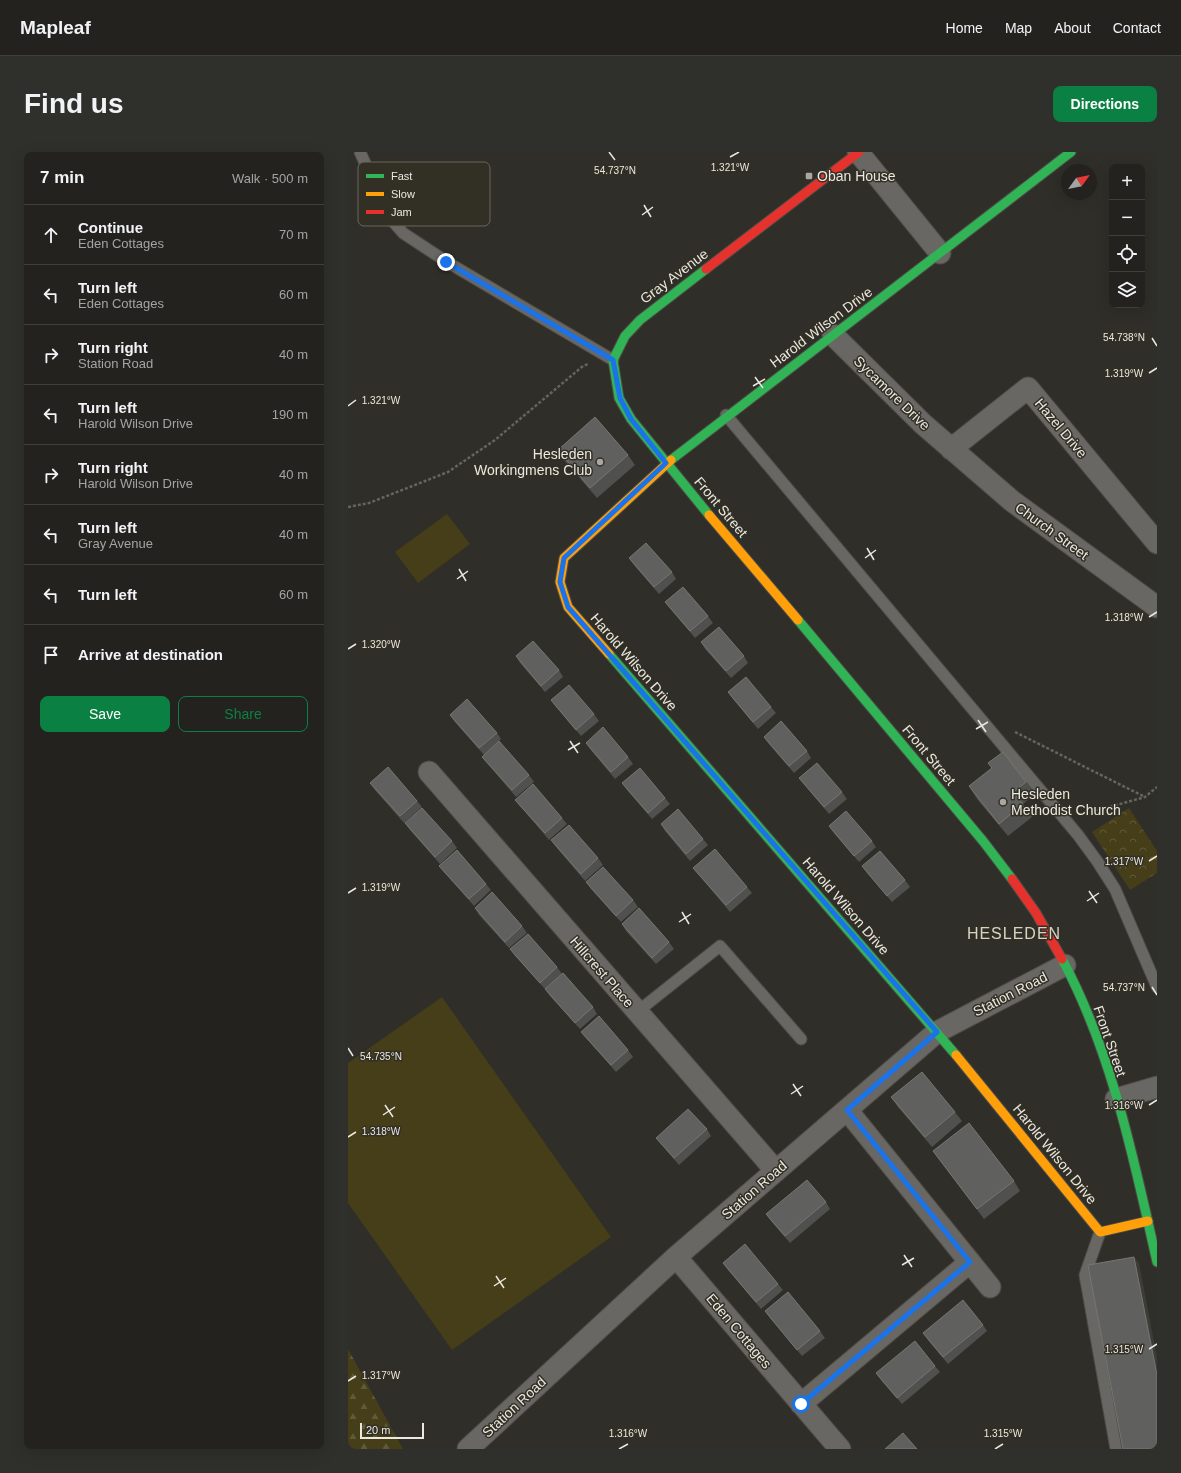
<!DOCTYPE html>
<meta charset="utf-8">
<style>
:root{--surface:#23221e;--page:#2f2f2b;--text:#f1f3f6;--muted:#a3a4a4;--line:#403f3c;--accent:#0b8043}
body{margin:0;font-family:Helvetica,sans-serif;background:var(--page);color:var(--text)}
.controls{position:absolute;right:12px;top:12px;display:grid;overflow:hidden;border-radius:8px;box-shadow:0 4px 16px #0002}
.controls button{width:36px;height:36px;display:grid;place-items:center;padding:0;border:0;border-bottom:1px solid var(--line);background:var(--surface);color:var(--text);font:20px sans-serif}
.compass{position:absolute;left:713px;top:12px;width:36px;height:36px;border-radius:50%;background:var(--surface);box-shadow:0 4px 16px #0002;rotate:57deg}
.scale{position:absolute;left:12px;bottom:10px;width:64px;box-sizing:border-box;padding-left:4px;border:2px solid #eae8e1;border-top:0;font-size:11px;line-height:14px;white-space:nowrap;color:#eae8e1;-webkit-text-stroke:3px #322f25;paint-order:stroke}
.stop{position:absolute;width:12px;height:12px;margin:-9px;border:3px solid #1a73e8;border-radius:50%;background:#fff}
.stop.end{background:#1a73e8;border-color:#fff;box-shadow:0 1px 4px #0008}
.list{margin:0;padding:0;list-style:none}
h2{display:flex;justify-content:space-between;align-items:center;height:52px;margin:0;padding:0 16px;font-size:17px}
h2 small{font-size:13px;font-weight:400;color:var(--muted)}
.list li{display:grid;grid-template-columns:26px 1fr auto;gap:12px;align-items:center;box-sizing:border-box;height:60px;padding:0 16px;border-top:1px solid var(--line)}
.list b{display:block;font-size:15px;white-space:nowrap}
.list p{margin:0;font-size:13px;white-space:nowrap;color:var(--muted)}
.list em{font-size:13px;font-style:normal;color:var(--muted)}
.actions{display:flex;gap:8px;padding:12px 16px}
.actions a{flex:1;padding:9px 0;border:1px solid var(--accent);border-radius:8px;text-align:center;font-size:14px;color:var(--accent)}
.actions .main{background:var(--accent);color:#fff}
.icon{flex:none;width:22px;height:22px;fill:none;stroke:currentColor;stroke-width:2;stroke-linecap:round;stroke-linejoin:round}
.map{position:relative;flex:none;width:809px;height:1297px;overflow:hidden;border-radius:8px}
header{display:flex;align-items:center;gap:24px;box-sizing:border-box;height:56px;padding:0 20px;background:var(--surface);border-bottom:1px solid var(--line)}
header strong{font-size:19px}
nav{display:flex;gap:22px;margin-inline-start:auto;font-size:14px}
.intro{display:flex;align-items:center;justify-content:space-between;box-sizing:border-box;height:96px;padding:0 24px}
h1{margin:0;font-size:28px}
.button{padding:10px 18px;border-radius:8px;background:var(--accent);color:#fff;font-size:14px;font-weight:700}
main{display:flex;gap:24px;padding:0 24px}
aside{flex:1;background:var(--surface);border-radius:8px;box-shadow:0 4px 16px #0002}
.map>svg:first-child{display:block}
.forest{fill:url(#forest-firs)}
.park{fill:url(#park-crowns)}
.pitch{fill:#453e19}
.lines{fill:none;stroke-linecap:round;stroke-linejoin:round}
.lane-casing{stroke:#4d4c47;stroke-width:13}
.street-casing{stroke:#4d4c47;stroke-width:23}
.fast-casing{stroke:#4d4c47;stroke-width:11}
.slow-casing{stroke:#4d4c47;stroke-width:11}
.jam-casing{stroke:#4d4c47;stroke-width:11}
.path{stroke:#656560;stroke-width:2.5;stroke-dasharray:3 2;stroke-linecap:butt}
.lane{stroke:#686763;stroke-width:11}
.street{stroke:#686763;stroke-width:21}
.fast{stroke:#30b455;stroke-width:9}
.slow{stroke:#ff9f0a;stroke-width:9}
.jam{stroke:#e5322d;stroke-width:9}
.wall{fill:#50504e}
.shaded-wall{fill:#3c3c38}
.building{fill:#60615e;stroke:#767672}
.route{stroke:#1a73e8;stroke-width:5}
.ticks{fill:none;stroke:#eae8e1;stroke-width:1.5}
.poi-dot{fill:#a9a7a0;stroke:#322f25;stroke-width:1.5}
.labels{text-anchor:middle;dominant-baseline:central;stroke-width:3;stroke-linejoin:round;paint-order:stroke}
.poi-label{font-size:14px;fill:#eae8e1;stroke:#322f25;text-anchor:start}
.street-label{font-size:14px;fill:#eae8e1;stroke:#322f25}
.quarter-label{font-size:16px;letter-spacing:1px;fill:#d7d4c6;stroke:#322f25}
.key{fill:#322f25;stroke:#69665d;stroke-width:1}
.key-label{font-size:11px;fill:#eae8e1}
.ticks-label{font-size:10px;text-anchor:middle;fill:#eae8e1;stroke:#322f25;stroke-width:3;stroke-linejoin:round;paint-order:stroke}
</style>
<header>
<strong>Mapleaf</strong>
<nav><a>Home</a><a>Map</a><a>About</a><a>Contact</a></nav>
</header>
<div class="intro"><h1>Find us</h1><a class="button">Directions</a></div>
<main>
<aside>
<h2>7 min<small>Walk · 500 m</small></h2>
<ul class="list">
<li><svg class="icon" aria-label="ahead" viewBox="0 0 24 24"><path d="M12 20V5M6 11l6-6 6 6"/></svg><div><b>Continue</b><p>Eden Cottages</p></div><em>70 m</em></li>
<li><svg class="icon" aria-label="left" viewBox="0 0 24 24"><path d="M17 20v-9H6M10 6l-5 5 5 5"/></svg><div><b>Turn left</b><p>Eden Cottages</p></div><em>60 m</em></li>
<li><svg class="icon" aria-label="right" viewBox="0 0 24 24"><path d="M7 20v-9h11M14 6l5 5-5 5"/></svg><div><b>Turn right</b><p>Station Road</p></div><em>40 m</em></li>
<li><svg class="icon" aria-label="left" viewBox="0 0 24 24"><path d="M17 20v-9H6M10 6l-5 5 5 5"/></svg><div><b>Turn left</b><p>Harold Wilson Drive</p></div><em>190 m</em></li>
<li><svg class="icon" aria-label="right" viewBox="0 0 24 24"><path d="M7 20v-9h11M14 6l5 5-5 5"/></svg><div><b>Turn right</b><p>Harold Wilson Drive</p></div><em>40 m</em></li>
<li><svg class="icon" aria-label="left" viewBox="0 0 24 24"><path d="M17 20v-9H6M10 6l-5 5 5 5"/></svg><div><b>Turn left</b><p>Gray Avenue</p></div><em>40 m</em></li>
<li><svg class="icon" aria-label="left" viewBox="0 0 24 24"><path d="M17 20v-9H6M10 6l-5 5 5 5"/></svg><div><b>Turn left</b></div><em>60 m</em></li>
<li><svg class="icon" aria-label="arrive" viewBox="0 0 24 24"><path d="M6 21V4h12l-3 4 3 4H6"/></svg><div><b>Arrive at destination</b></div></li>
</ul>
<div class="actions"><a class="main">Save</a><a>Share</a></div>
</aside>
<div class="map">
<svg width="809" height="1297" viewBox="0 0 809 1297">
<defs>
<pattern id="forest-firs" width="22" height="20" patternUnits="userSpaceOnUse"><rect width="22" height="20" fill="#453e19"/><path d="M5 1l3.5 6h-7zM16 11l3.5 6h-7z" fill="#605a3a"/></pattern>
<pattern id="park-crowns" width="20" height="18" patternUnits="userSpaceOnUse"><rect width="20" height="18" fill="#453e19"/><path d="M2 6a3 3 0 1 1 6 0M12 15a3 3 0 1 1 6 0" fill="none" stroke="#605a3a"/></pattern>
</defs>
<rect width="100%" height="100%" fill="#2f2e28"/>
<path class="forest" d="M0,1197L55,1297H0Z"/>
<path class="park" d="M781,656L809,699V721L782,738L744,680Z"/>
<path class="pitch" d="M99,362L122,392L70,431L47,400Z
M94,845L263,1085L104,1198L0,1051V911Z"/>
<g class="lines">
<g class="lane-casing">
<path id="lane" d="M12,0L42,66L55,81L99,110L265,208
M378,263L730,683L749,709L767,737L809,835
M289,860L372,794L453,887
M752,1080L737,1123L768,1297"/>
</g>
<g class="street-casing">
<path id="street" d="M510,0L592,101
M485,183L575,272L664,349L809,455
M603,297L680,236L809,391
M81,620L428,1019
M768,947L809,935
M499,958L642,1135
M328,1105L492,1297
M453,1252L622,1110
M120,1297L328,1105L589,880L717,813"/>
</g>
<g class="fast-casing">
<path id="fast" d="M358,117L292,168L277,184L265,208L271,246L283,267L361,363
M323,308L723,0
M450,468L635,689L664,727
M261,502L608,903
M714,807C764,900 786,1008 809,1110"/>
</g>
<g class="slow-casing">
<path id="slow" d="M361,363L450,468
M261,502L220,455L212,430L216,406L323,308
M608,903L752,1080L800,1069"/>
</g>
<g class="jam-casing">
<path id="jam" d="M358,117L511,0
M664,727L688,761L714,807"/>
</g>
<path class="path" d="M0,355L21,351L100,320L147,288L235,214L240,212
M667,580L797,645
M733,663L797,645L809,635
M0,1296L1,1297"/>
<use href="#lane" class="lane"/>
<use href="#street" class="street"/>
<use href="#fast" class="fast"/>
<use href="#slow" class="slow"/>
<use href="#jam" class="jam"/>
</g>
<path class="wall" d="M210,298L280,303L287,313L249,346L216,308Z
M281,406L324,420L328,427L311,442L286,413Z
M317,450L360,464L365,471L347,486Z
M353,490L396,504L400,511L383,526L357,497Z
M168,504L211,518L215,525L197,540L172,511Z
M380,540L423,555L428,561L410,577L385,547Z
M203,548L246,562L251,569L233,584L208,555Z
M102,563L149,581L153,587L136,603L106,569Z
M416,585L459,599L463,606L446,621L420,591Z
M238,591L280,605L285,612L267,627L242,597Z
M134,605L181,623L186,630L168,645L139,611Z
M451,626L494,640L499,647L481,662Z
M678,630L687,642L675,652L684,665L660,684L629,647L621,634Z
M22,631L69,649L74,655L56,671L27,638Z
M274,631L317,646L322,652L304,667L279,638Z
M167,648L214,666L219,672L201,688L172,654Z
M57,671L104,689L109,696L92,712L62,678Z
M313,672L355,687L360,693L342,709L317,679Z
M481,674L524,689L528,695L511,710L486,681Z
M203,688L250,706L255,713L237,729L208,695Z
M91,714L138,732L143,738L126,754L96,720Z
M514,714L557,728L562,735L544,750L519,721Z
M345,716L399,735L404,741L382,760L350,722Z
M238,730L285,748L290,755L273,770L243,737Z
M127,756L174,774L179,781L161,796L131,763Z
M274,772L321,790L326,797L308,812L278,779Z
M162,797L209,815L214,822L197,837L167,804Z
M197,837L245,855L249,862L232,877L202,844Z
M233,880L280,898L285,905L268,920L238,886Z
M543,945L607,960L614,969L584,995L550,955Z
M359,977L363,984L331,1013L313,992L308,986Z
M585,999L666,1029L672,1039L636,1067Z
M478,1050L482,1057L442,1091L423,1069L418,1062Z
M375,1111L430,1132L435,1138L413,1157L380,1118Z
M417,1159L472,1179L477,1186L454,1204L422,1166Z
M635,1173L639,1179L600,1212L580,1188L575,1181Z
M587,1214L592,1220L554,1252L533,1228L528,1221Z"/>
<path class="shaded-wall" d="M786,1105L791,1111L809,1205V1223Z"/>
<path class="building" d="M247,265L280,303L242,336L210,298Z
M298,391L324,420L306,435L281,406Z
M335,435L360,464L342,479L317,450Z
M371,475L396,504L378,519L353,490Z
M185,489L211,518L193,534L168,504Z
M398,525L423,555L405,570L380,540Z
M221,533L246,562L228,578L203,548Z
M119,547L149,581L131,596L102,563Z
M433,569L459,599L441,614L416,585Z
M255,575L280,605L263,620L238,591Z
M151,589L181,623L164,638L134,605Z
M655,600L678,630L665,640L675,652L651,672L621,634L644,616L640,611Z
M469,611L494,640L476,655L451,626Z
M40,615L69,649L52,664L22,631Z
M292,616L317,646L300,661L274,631Z
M185,632L214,666L197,681L167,648Z
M74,656L104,689L87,705L57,671Z
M330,657L355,687L338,702L313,672Z
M498,659L524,689L506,704L481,674Z
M221,673L250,706L233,722L203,688Z
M367,697L399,735L378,753L345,716Z
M109,698L138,732L121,747L91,714Z
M532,699L557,728L539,744L514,714Z
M255,715L285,748L268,764L238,730Z
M144,740L174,774L157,790L127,756Z
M291,756L321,790L304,806L274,772Z
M180,782L209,815L192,831L162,797Z
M215,821L245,855L227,871L197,837Z
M251,864L280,898L263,913L233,880Z
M574,920L607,960L577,985L543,945Z
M340,957L359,977L326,1006L308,986Z
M621,971L666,1029L629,1057L585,999Z
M459,1028L478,1050L437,1084L418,1062Z
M397,1092L430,1132L408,1150L375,1111Z
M786,1105L809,1223V1297H775L740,1113Z
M440,1140L472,1179L449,1198L417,1159Z
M615,1148L635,1173L595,1205L575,1181Z
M567,1189L587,1214L549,1246L528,1221Z
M555,1281L569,1297H537Z"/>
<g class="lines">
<path class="route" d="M98,110L265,208L272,246L283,267L318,311L216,406L212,430L220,455L589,880L499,958L622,1110L453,1252"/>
</g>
<path class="ticks" d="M261,0L267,8M382,5L391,0M296,53L303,65M294,63L305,55M804,186L809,194M801,221L809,216M407,225L415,236M405,234L417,227M0,254L8,248M519,396L526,408M517,406L528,398M111,417L118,429M109,427L120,419M801,465L809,460M0,497L8,492M630,568L638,580M628,577L640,570M222,589L230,601M220,598L232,591M801,709L809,704M741,739L749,751M0,741L8,736M739,749L751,741M334,760L341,772M331,770L343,762M804,835L809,843M0,896L5,904M445,932L453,944M443,942L455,934M37,953L45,965M801,953L809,948M35,963L47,955M0,985L8,980M556,1103L564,1115M554,1113L566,1106M148,1124L156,1136M146,1134L158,1126M801,1197L809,1192M0,1229L8,1224M271,1297L280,1292M647,1297L655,1292"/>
<g class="poi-dot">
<rect x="457" y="20" width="8" height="8" rx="2"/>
<circle cx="252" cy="310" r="4"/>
<circle cx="655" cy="650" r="4"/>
</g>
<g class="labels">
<g class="poi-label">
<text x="469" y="24">Oban House</text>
<text x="244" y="302" text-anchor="end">Hesleden<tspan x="244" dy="16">Workingmens Club</tspan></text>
<text x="663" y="642">Hesleden<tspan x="663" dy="16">Methodist Church</tspan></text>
</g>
<g class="street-label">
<text transform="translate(326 124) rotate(-37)">Gray Avenue</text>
<text transform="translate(473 175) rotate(-37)">Harold Wilson Drive</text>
<text transform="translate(544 241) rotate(44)">Sycamore Drive</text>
<text transform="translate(713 276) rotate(50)">Hazel Drive</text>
<text transform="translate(373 355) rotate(50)">Front Street</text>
<text transform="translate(704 379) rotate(36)">Church Street</text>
<text transform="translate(286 510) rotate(49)">Harold Wilson Drive</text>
<text transform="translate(581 603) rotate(50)">Front Street</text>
<text transform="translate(498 754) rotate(49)">Harold Wilson Drive</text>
<text transform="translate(254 820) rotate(49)">Hillcrest Place</text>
<text transform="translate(662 842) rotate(-27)">Station Road</text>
<text transform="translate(762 889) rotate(71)">Front Street</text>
<text transform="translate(707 1002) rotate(51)">Harold Wilson Drive</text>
<text transform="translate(406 1038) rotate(-41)">Station Road</text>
<text transform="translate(391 1179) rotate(50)">Eden Cottages</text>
<text transform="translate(166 1255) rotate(-43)">Station Road</text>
</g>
<g class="quarter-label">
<text x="666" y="781">HESLEDEN</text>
</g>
</g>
<rect x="10" y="10" width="132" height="64" rx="6" class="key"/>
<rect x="18" y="22" width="18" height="4" fill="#30b455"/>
<rect x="18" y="40" width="18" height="4" fill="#ff9f0a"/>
<rect x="18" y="58" width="18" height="4" fill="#e5322d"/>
<g class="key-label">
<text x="43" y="28">Fast</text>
<text x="43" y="46">Slow</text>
<text x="43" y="64">Jam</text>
</g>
<g class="ticks-label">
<text x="382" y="19">1.321°W</text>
<text x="267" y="22">54.737°N</text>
<text x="776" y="189">54.738°N</text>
<text x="776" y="225">1.319°W</text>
<text x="33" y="252">1.321°W</text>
<text x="776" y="469">1.318°W</text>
<text x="33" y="496">1.320°W</text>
<text x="776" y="713">1.317°W</text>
<text x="33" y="739">1.319°W</text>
<text x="776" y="839">54.737°N</text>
<text x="33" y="908">54.735°N</text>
<text x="776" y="957">1.316°W</text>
<text x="33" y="983">1.318°W</text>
<text x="776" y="1201">1.315°W</text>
<text x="33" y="1227">1.317°W</text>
<text x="280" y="1285">1.316°W</text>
<text x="655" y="1285">1.315°W</text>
</g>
</svg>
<div class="controls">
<button>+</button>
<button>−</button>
<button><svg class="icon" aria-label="locate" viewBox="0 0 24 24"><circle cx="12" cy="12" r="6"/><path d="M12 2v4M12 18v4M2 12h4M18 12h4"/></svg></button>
<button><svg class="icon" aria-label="layers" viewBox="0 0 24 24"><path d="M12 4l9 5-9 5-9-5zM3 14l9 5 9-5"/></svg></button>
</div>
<svg class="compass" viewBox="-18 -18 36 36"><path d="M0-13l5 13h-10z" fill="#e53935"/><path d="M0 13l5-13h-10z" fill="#a3a4a4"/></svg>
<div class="scale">20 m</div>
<div class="stop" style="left:453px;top:1252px"></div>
<div class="stop end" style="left:98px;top:110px"></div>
</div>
</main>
